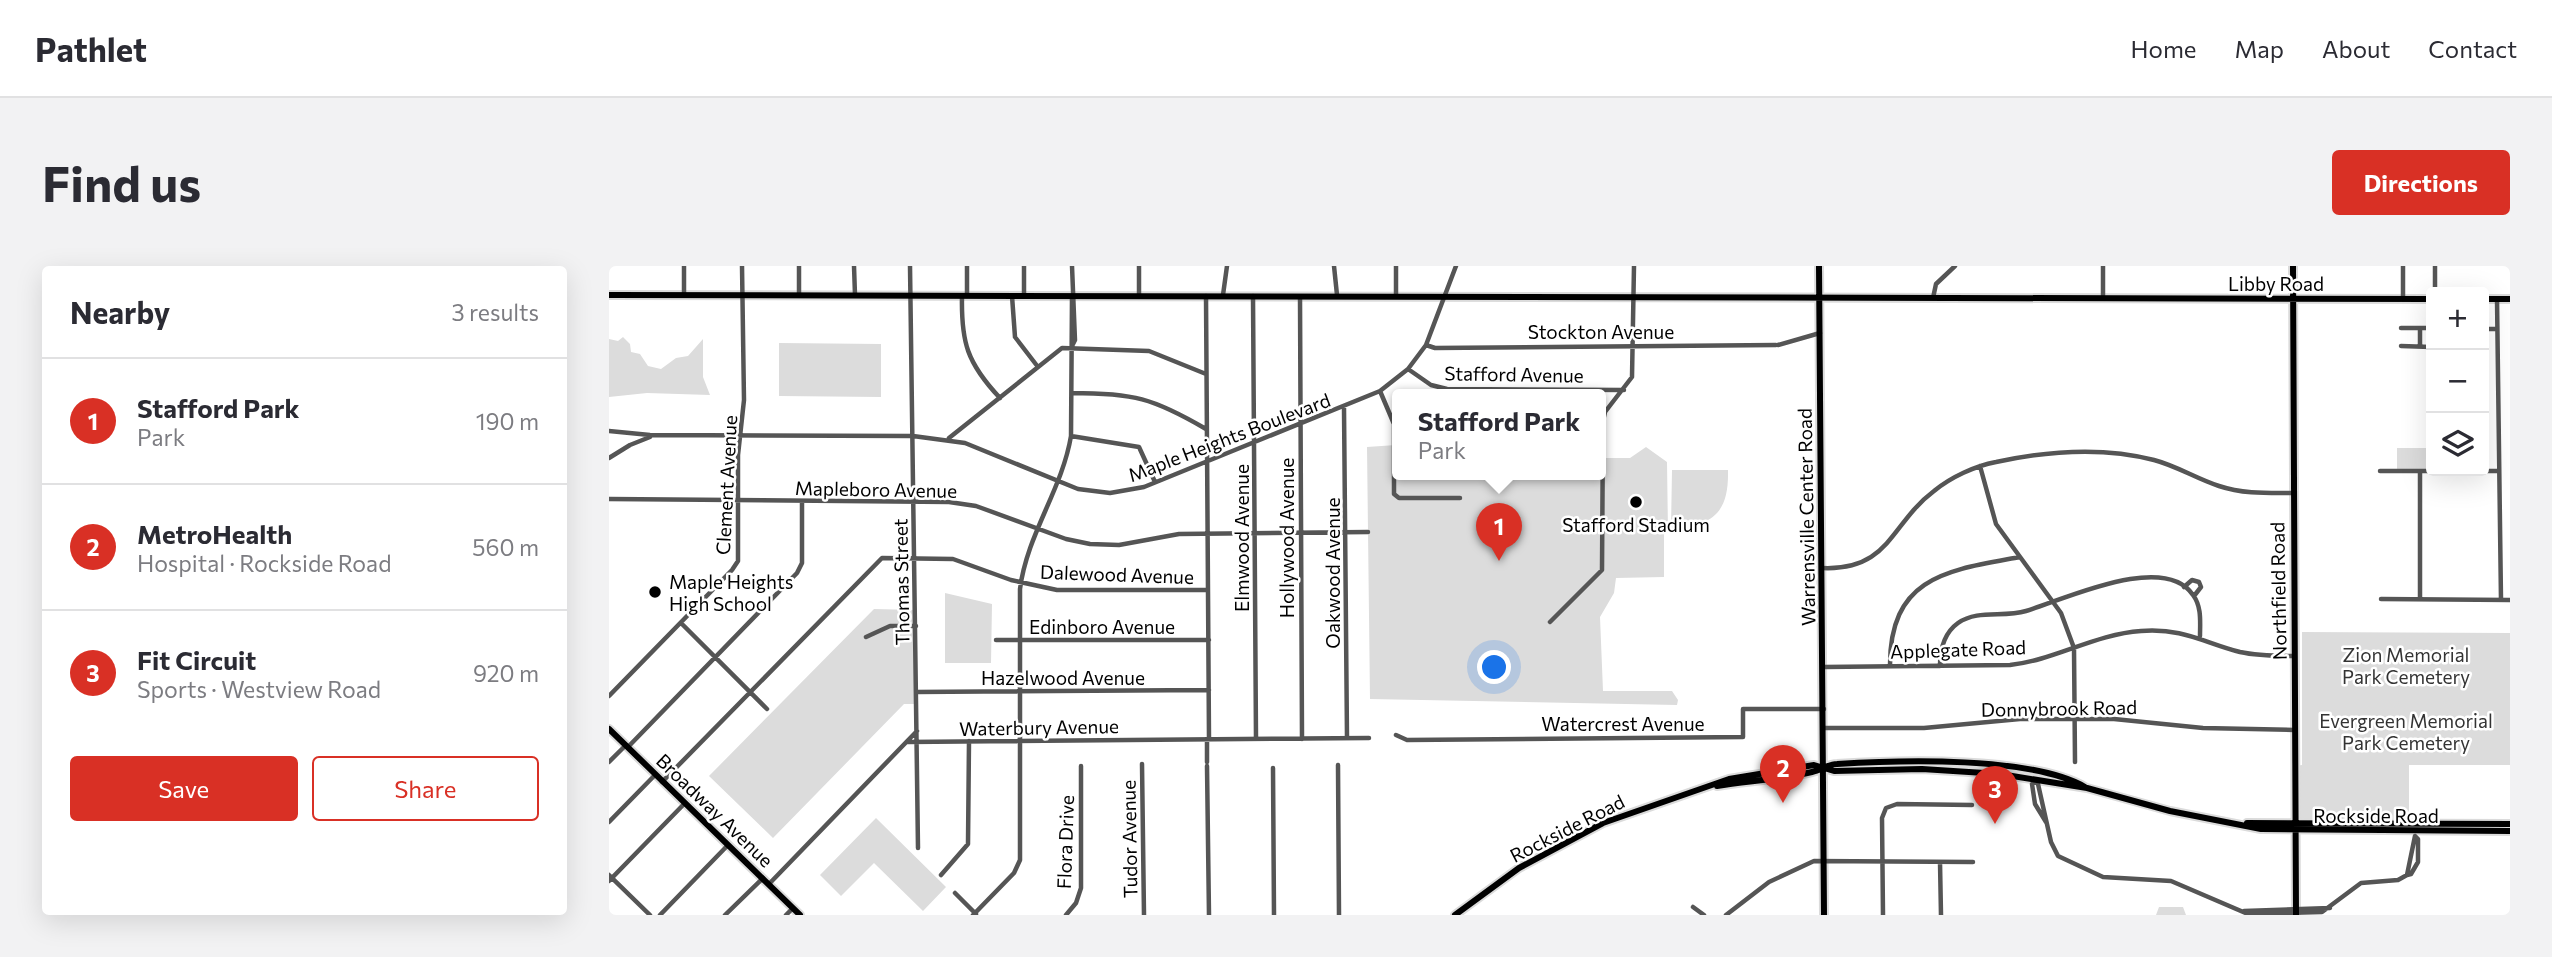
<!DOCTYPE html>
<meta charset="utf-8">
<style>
:root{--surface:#fff;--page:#f2f2f3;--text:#2b2b33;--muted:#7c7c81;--line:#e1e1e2;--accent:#d93025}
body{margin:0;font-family:Commissioner,sans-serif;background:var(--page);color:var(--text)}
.controls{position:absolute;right:21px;top:21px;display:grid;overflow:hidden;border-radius:7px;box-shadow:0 7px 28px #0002}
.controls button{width:63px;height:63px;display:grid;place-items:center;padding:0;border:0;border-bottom:2px solid var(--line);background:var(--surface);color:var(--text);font:35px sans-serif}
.you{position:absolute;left:886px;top:402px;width:24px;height:24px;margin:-18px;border:5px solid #fff;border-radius:50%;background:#1a73e8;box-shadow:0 0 0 10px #1a73e833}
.badge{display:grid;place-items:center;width:46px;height:46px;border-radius:50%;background:var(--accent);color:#fff;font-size:23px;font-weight:700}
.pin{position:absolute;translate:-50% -58px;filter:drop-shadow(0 2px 4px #0008)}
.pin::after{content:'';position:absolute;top:37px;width:24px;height:21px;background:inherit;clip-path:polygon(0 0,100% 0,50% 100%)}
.popup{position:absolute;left:783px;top:123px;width:214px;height:91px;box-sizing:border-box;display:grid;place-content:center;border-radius:7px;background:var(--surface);filter:drop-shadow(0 2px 5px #0005);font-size:23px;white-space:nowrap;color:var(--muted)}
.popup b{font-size:26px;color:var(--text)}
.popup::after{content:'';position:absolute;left:50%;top:100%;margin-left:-14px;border:14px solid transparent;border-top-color:var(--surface)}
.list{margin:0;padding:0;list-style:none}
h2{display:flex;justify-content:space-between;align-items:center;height:91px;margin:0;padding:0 28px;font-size:30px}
h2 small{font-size:23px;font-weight:400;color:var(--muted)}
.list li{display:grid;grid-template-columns:46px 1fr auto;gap:21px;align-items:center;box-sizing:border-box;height:126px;padding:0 28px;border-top:2px solid var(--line)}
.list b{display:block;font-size:26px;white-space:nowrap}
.list p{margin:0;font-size:23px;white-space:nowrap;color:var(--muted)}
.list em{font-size:23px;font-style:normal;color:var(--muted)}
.actions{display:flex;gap:14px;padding:21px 28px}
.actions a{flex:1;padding:16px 0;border:2px solid var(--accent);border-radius:7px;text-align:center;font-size:24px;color:var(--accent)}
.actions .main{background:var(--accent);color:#fff}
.icon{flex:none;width:38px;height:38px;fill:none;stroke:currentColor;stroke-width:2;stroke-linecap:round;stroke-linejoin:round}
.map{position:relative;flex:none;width:1901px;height:649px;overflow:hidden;border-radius:7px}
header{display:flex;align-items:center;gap:42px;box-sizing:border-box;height:98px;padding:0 35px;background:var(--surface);border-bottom:2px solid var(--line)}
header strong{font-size:33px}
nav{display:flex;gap:38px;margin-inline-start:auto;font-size:24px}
.intro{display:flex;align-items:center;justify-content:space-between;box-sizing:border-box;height:168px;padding:0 42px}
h1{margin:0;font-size:49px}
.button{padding:18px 32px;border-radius:7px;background:var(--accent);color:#fff;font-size:24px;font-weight:700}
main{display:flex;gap:42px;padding:0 42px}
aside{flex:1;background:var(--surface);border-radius:7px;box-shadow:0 7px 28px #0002}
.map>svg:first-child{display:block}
.green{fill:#dcdcdc}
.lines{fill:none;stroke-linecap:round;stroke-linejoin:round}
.major-casing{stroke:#dbdbdb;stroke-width:10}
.minor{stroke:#555;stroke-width:4.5}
.major{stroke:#000;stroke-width:6}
.poi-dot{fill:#000;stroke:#fff;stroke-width:2.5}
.labels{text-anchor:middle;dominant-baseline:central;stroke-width:5;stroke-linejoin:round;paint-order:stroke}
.street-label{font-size:19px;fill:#000;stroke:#fff}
.poi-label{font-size:19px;fill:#000;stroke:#fff}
.park-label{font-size:19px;fill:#333;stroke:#fff}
</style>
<header>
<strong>Pathlet</strong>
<nav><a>Home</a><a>Map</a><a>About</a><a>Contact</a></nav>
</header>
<div class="intro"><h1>Find us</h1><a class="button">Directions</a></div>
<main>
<aside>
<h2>Nearby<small>3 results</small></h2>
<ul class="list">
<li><span class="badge">1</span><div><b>Stafford Park</b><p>Park</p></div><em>190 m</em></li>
<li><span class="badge">2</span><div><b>MetroHealth</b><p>Hospital · Rockside Road</p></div><em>560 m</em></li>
<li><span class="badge">3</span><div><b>Fit Circuit</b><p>Sports · Westview Road</p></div><em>920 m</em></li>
</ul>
<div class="actions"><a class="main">Save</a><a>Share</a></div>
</aside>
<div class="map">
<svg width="1901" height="649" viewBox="0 0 1901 649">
<rect width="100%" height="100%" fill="#fff"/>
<path class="green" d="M14,71L21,78L22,86L31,88L39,100L52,103L67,92L79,90L94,73V111L101,129L38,127L0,131V73L9,75Z
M170,77L272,78V131L170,130Z
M787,179L788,209H992L995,192H1021L1037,181L1058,196L1059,266H1055V311L1007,312L1005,327L991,351L994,425H1063L1069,434L1068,439L761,433L758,181Z
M1788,182H1822V205H1788Z
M1063,204H1119C1120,247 1104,260 1062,262Z
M336,327L383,338L382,397H336Z
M265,343L306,344L308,438H295L164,572L100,510Z
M1693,366L1901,367V499H1800V557L1687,556L1686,500L1693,499Z
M267,552L337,621L314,645L265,597L232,630L211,609Z
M1550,641H1574L1577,649H1547Z"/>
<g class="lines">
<g class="major-casing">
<path id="major" d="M1210,0L1215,649
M1684,0L1687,649
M0,29L1822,33
M1875,33H1901
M0,463L191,649
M1108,520C1140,515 1172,513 1203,506C1212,504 1220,498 1228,498C1292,494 1422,490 1476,521
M1638,557L1901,558
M846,649L910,602L994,557L1120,513L1205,499L1225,505L1313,503L1391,508L1478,522L1561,545L1652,563L1901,565"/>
</g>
<path class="minor" d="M75,0V29
M190,0V29
M245,0L246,29
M301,0L309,582
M358,0V29
M415,0V29
M463,0L466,74L463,80
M530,0V29
M725,0L728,29
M787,0V29
M1826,26V0
M614,29L618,0
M353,30C352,76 358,97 391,132
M403,30L406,71L429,101
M597,30L600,473
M644,30L647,473
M691,31L693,473
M1494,31V0
M1324,32L1327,18L1346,0
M1794,33V0
M1888,33L1892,334
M1792,62H1822
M1811,62V80
M1875,63H1888
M817,79L826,82L1167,79
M1169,79L1211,67
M1792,80L1822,81
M799,103L822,119L838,123L1015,124
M771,125L785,158V228L790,232H851
M463,127C524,127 544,132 597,163
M735,142L738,472
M0,165L41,169L304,170L356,177L469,223L501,227L535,221L771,125L799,103L817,79L847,0
M462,170L530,181L546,216
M340,172L453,82L540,85L597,108
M0,192L21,179L41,171
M1371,200L1387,258L1452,347L1465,382L1466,496
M1771,205H1889
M1811,205V333
M0,233L340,236L367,240L457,273L481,278L510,279L570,268L759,266
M1213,302C1281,305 1281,258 1325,225C1342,211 1366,200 1387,196C1438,185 1495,181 1545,194C1568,200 1588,213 1610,220C1634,228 1658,227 1683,227
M1575,321L1583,314L1590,316L1592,321L1585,330
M1772,333L1901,334
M941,356L993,304L994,155L996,146L1023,111L1025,0
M72,357L158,443
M257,371L281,360H307
M387,374H600
M1281,399C1281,309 1341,304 1411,291
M1331,400C1331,383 1335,367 1349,357C1369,343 1394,352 1417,345C1452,335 1555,285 1584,329C1593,341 1591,356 1591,370
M1215,401L1401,399C1446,394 1486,368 1532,365C1575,362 1593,376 1631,386C1649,390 1667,390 1685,390
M307,426L600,424
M0,430L123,304L129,295V189L135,134L133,0
M1215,462H1315L1411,453H1505L1594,462L1685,464
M787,469L798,474L1134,471V443H1215
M598,473V496
M298,476L760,472
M19,481L188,307L193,297V235
M0,496L17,479
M533,498L535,649
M729,499L730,649
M598,500L600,649
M664,502L665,649
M53,516L273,292L344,293L402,314L448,324H599
M0,556L46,509
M1437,556L1426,538L1423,518L1426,516L1429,518L1442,576L1449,590L1494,611L1562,615L1639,648L1713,646L1752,617L1789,614L1798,609
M1806,570L1809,573V596L1802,608L1798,609Z
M1331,596L1332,649
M0,609L41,649
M332,609L359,578L360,475
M0,615L76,537
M160,618L308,465
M346,627L367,648
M1084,641L1095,649
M1635,645L1721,642
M51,649L119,579
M116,649L154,612
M177,649L184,642
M364,649L405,607L411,594V323C418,268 453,224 462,170L463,30
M457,649L467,637L472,622V500
M1117,649L1160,616L1205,595L1364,596
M1274,649L1273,552L1277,542L1288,538L1363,539"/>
<use href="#major" class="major"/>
</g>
<g class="poi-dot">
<circle cx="1027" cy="236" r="7"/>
<circle cx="46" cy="326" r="7"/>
</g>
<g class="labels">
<g class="street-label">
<text x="1667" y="17">Libby Road</text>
<text x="992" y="65">Stockton Avenue</text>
<text transform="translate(905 108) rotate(1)">Stafford Avenue</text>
<text transform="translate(620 171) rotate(-21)">Maple Heights Boulevard</text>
<text transform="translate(117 219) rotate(-87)">Clement Avenue</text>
<text transform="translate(267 223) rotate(1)">Mapleboro Avenue</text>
<text transform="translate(1197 251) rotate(-91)">Warrensville Center Road</text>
<text transform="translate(632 272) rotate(-90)">Elmwood Avenue</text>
<text transform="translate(677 272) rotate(-90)">Hollywood Avenue</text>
<text transform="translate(723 307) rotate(-90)">Oakwood Avenue</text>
<text transform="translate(508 308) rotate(2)">Dalewood Avenue</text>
<text transform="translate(292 316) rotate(-91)">Thomas Street</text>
<text transform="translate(1669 325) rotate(-91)">Northfield Road</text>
<text x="493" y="360">Edinboro Avenue</text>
<text transform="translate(1349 383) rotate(-2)">Applegate Road</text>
<text x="454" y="411">Hazelwood Avenue</text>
<text transform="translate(1450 442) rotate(-1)">Donnybrook Road</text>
<text x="1014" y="457">Watercrest Avenue</text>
<text transform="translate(430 461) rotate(-1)">Waterbury Avenue</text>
<text transform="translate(106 544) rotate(44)">Broadway Avenue</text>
<text x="1767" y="549">Rockside Road</text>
<text transform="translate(958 562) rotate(-27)">Rockside Road</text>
<text transform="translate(520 573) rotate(-91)">Tudor Avenue</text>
<text transform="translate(456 576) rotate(-88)">Flora Drive</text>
</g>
<g class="poi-label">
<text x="1027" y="258">Stafford Stadium</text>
<text x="60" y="315" text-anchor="start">Maple Heights<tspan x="60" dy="22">High School</tspan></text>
</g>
<g class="park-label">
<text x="1797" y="388">Zion Memorial<tspan x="1797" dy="22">Park Cemetery</tspan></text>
<text x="1797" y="454">Evergreen Memorial<tspan x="1797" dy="22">Park Cemetery</tspan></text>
</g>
</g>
</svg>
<div class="controls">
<button>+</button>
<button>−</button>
<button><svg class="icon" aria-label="layers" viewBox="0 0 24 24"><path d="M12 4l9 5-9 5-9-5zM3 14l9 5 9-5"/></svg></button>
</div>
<div class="you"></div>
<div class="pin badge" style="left:890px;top:295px">1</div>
<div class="popup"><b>Stafford Park</b>Park</div>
<div class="pin badge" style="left:1174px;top:537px">2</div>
<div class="pin badge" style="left:1386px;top:558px">3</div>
</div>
</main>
